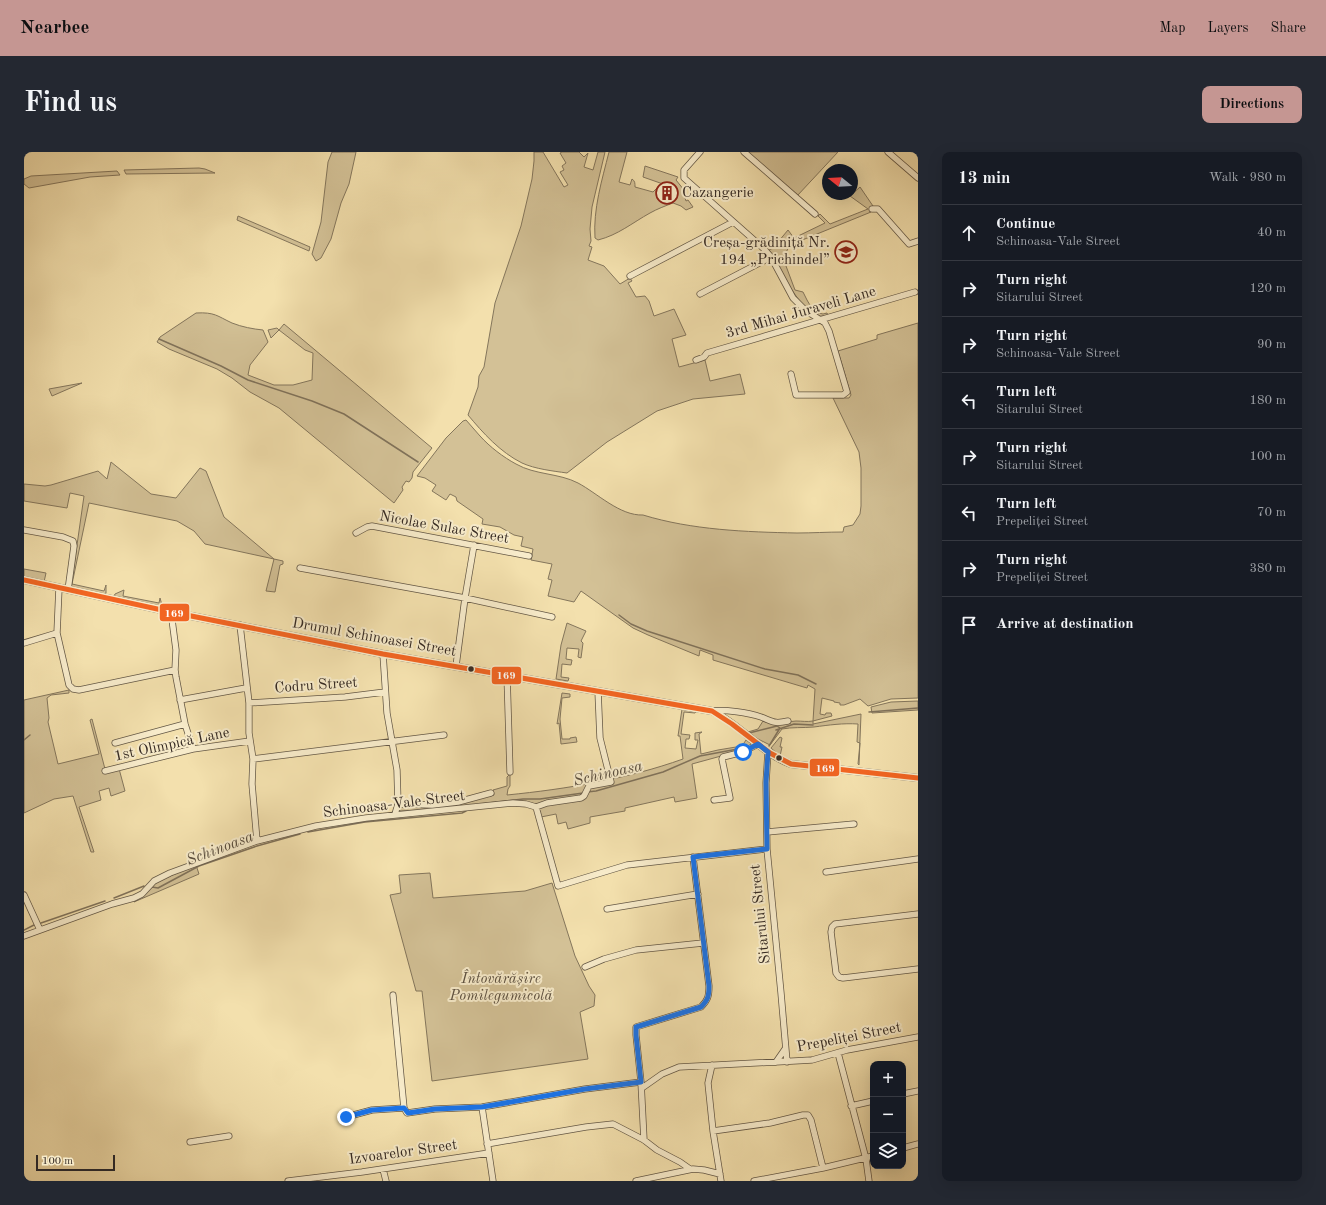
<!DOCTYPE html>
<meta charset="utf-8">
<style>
:root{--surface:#171b24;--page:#242831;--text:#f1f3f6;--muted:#9ea1a6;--line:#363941;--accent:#c59692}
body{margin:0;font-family:"Old Standard TT",serif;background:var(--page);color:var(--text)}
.controls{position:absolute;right:12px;bottom:12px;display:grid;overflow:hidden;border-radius:8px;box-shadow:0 4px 16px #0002}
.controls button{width:36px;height:36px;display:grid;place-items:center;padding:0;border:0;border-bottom:1px solid var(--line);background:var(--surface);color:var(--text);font:20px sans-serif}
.compass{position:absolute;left:798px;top:12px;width:36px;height:36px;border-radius:50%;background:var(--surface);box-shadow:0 4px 16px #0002;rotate:288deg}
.scale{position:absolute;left:12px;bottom:10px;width:79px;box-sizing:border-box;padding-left:4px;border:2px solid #352a23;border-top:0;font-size:11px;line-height:14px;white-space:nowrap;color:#352a23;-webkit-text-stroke:3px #f7ebca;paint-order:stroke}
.stop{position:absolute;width:12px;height:12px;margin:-9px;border:3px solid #1a73e8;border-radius:50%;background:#fff}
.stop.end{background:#1a73e8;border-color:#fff;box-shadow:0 1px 4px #0008}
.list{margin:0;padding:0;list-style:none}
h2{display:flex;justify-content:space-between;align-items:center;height:52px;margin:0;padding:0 16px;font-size:17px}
h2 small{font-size:13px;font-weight:400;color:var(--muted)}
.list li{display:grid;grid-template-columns:26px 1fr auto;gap:12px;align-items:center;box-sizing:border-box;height:56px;padding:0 16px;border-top:1px solid var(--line)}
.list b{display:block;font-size:15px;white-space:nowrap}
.list p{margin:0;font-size:13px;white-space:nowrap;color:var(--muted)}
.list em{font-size:13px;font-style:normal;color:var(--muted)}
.icon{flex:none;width:22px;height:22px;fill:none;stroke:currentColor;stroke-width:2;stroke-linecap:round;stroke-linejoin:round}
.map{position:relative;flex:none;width:894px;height:1029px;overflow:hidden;border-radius:8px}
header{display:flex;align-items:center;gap:24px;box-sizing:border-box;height:56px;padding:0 20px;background:var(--accent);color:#111}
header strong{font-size:19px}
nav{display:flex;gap:22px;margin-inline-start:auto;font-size:14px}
.intro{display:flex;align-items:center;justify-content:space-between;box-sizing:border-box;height:96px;padding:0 24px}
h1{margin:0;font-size:28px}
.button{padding:10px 18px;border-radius:8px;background:var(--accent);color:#111;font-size:14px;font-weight:700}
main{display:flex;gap:24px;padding:0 24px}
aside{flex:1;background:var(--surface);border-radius:8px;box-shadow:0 4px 16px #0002}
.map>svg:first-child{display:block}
.green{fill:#d3c196;stroke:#84765c}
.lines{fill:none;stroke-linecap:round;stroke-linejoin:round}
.stream{stroke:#80725a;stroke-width:1.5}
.minor-casing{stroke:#645846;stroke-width:7}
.tertiary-casing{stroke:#645846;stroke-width:8}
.minor{stroke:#f7ebca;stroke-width:5.5}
.tertiary{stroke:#f7ebca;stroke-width:7}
.bus-1-casing{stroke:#f7ebca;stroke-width:8}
.bus-1{stroke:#f26522;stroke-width:5}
.route{stroke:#1a73e8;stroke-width:5}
.bus-dot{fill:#352a23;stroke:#f7ebca;stroke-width:1.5}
.labels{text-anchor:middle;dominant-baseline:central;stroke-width:4;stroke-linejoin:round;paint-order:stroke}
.poi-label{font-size:15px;fill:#352a23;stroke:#f7ebca;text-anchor:start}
.street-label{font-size:15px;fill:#352a23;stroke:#f7ebca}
.park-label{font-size:15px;font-style:italic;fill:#5c5040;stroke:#f7ebca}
.water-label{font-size:16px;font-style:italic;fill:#5a4e3e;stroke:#f7ebca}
.line-badge{stroke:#f7ebca;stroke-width:1.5}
.badge-label{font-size:11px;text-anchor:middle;font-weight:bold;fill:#fff}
</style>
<header>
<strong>Nearbee</strong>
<nav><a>Map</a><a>Layers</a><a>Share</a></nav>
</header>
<div class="intro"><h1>Find us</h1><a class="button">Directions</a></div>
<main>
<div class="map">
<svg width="894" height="1029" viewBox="0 0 894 1029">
<rect width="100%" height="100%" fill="#f3e0ad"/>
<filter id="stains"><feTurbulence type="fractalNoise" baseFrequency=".005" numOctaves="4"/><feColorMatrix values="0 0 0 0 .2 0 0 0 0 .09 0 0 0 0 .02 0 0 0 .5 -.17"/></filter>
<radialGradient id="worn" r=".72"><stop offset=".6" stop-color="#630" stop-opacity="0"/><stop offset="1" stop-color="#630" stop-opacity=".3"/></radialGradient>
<path class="green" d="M308,0H332L325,32L317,51L307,87L297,106L292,109L288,102L297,70L304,10Z
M510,0H519L540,35L544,33L536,20L540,18L538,14L542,11L536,1L538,0H555L560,5L564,1L560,15L569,18L574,0H581L568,55L566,77L567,89L565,94L568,95L564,108L580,114L596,132L606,126L608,129L604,131L612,145L621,144L625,149L630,164L650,157L662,183L648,187L655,215L681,208L686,229L716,222L721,242L669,247L633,259L583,290L543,321C529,319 511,317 498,311C476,300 459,281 444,263L454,235L455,224L460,215L471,151L497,74L508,27L510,9Z
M585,0H603L595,30L606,33L608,27C611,29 611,31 611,35L629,40L633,36L638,35L639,32L619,25L621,14L654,25L652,28L660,38L659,39L662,49L664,48L669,55L662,58L657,54L649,51C641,54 633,57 626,61C608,71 594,83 574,88L571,86C569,57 578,28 585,0Z
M723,0H814L773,44Z
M175,16L181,17L191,21L102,22L100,18Z
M93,19L96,23L66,25L5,36L0,32V27L7,24Z
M836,35L849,54L845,57L847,60L766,93L759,106L771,138L779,140L783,148L790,160L799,162L803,161L804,163C799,164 795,165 791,163C773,153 755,116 745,98L749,96L764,78L770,86L801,71L794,64L796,62L806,72L844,57L826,44Z
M214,64L286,95L285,99L213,68Z
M172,161C191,160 193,164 208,171C218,175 229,177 239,178L244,190L226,213L224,223L250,233H269L288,228L289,201L281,198L255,178L247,186L244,178L253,176L255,178L260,172L408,296L389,320L388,326L385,330L382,329L378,335L379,338L370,351L255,256L226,240L208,226L193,217L145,197L133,190L136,185Z
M894,171V546L867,547L844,554L836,547L820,553H816V551L810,550V549L798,546L796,562L801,563L802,561H807L808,564L789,569V572L837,562L835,613L834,612L836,591L833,590L834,572C819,571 805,573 790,575C779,576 768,575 758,577L746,593L732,586L724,580L734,577L739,569C752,574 759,570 772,569C778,569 783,570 789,569L791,537L784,533L783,536L689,508V503L676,498L675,504L624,483L609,476L557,439L550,450L524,444L528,428L524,427L528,412L507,408L509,397L497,394L499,385L490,383L476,375L458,372L459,367L433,349L432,345L426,342L422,348L408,339L412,333L401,326L393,324L422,286L439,269L442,268C447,273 451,279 456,284C466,295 479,305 492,312C511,323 535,321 554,331C573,341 596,364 619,363C668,378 722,380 773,381C788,381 803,380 819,380L820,375L829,373L836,362L837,354V316L835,300L809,246H825L827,243L814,199L853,187V183Z
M58,231L28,244L25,237Z
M87,310L127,342L152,346L176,316L182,319L200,365L250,407L259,409V412L256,413L251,440L242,439L250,407L181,392L170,379L153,369L65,351L48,432L80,439L82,433V441L79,443L47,435L60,344L46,341L43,356L0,349V332L21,334L27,333L74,319L83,327Z
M0,417L22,421L20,430L0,426Z
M100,438L99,444L135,451L136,446L138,453L149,455L147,457L90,444L91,442Z
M543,471L562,479L557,489L559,491L557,506L554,505L555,497L543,496L542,507L548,508L547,513L538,512L537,525L545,526L544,529L532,527L537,493Z
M45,538V541L27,543L23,546L25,566L24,570L34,612L75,602L66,568L68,567L81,617L94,613L101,639L87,644L85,636L75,639L77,648L55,655L70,700H67L49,644L30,647L0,661V548Z
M538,541L546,542V545L538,546L536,567L538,587H546V586L552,585L553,590L537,592L535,571L533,572Z
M894,549V558L848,561L847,555L867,550Z
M658,557L672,560L671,561L660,560L657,582L666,583L665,587H662L661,596L672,597L674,588H671V581L678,580L675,582L677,602L694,598L718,594L722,588L729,593L719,598L668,612L673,646L651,650L650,645L601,656V659L566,665V671L544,677L542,670L534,672L532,662L517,665L514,652L496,650L418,657L376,659L375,656L377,654L417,655L470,643L469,638L483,634V625L486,622V634L484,637L483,643C543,637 603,627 659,607L656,584H654Z
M756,585L758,586L756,595H758L756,604L747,596Z
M172,713L175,722L110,750L132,730Z
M406,721L409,746L501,739L528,731L551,804L565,834L571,843L570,854L556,860L564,907L408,929L398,839H392L366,743L377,741L375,723Z"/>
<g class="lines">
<path class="stream" d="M135,187L197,214L224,228L288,249L320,262L394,310
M595,463L607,472L623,479L741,517L774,523L792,532
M845,560L894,556
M752,578L770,572L789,573
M725,581L753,574L756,576L745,594
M0,588L6,583
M563,640L572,639L639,620L676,604L719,596
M456,652L499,647H516L559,641
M284,680L341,670L438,661L442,659
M128,735L134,736L175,714L233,694L276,682
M90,746L120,734
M17,771L81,749
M0,778L10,773"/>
<g class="minor-casing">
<path id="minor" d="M676,0L660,18V26L740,97L747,105L769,146L781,158L801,171L805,179L823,240L819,243H772L767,222
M720,0L791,62
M864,0L894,26
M848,57H854L885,92L894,89
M606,124L709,70
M676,142L747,105
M672,208L680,205L683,201L891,140
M0,378L39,385L49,389L50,394L44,438
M332,381L343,375L348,374L505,404
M276,416L441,446L528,465
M35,436L33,481L45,533L49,537L55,538L151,518
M147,460L152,498L151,518L152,525L161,572L169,597
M216,473L225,551V581L229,607L228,632L233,689
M0,491L33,481
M359,502L363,561L373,618L374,652
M432,514L441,446L450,393
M483,523L486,620
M156,548L222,536
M225,551L321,545L361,540
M688,559C701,557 725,561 737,565C750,570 750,572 764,569
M91,591L161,572
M744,600L742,631L743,697L757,841L763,910
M229,607L420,583
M81,619L169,597L226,589
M690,648L706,646L698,607L699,605L719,600L734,592
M512,655L534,734L603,713L743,697
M371,662L374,652L408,653L434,650L467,641
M743,680L830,672
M802,720L894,707
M0,743L16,778
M583,757L674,742
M894,762L811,772L808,775L807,780L812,821L815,825L819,826L894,817
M0,784L88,752L110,746L118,742L130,729L146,721L233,689L292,674L342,666L489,651L502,652L512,655L523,651L557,646L560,644L565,634L587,630L576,586L574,539
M561,815L580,807L612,798L679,791
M369,843L380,956
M814,901L842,1007L845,1029
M752,910L761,897
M688,913L684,931L689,979L697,1029
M618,936L638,922L655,915L788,908L823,898L894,885
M879,942L894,939
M827,954L849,949
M458,955L469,1029
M322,965L348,958L380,956L383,961L411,957L458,955L561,937L617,930
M689,979L746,971L779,963H784L787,968L799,1016
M620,988L617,930L612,883V875L677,855C684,848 685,844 685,834L669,705
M166,990L205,984
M463,992L562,975L589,972L620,988L633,998L656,1010L666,1017
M879,996L894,992
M359,1017L362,1029
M264,1029L338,1020L465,1001
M612,1029L669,1017L680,1018L696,1022
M730,1029L799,1016L849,1004"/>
</g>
<g class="tertiary-casing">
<path id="tertiary" d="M0,428L147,460L359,502L688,559C717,573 737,601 767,612L894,626"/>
</g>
<use href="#minor" class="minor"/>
<use href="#tertiary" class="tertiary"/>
<g class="bus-1-casing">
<path id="bus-1" d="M0,428L147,460L359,502L688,559L708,572L746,601L767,612L894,626"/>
</g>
<use href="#bus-1" class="bus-1"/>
</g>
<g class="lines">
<path class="route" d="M322,965L348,958L380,956L384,961L411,957L458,955L561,937L617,930L612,883V875L677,855C684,848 685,844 685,834L669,705L743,697L742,630L744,600L734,592L719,600"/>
</g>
<defs>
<g id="building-ring" transform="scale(1.15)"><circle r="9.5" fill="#f7ebca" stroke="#8f2418" stroke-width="1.5"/><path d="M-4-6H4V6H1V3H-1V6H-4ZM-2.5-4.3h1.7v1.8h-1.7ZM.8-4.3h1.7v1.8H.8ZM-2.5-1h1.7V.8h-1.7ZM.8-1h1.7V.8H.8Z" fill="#8f2418"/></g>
<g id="school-ring" transform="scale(1.15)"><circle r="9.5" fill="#f7ebca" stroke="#8f2418" stroke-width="1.5"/><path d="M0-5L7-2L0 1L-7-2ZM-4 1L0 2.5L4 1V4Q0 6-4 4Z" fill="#8f2418"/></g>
</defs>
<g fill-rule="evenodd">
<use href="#building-ring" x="643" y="41"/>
<use href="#school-ring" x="822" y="100"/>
</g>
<g class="bus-dot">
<circle cx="447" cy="517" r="3.5"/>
<circle cx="755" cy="606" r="3.5"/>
</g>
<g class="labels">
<g class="poi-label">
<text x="658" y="41">Cazangerie</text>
<text x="806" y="91" text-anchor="end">Creșa-grădiniță Nr.<tspan x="806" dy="17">194 „Prichindel”</tspan></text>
</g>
<g class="street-label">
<text transform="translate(777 161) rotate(-16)">3rd Mihai Juraveli Lane</text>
<text transform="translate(420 376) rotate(10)">Nicolae Sulac Street</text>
<text transform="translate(350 486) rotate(10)">Drumul Schinoasei Street</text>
<text transform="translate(292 534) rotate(-4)">Codru Street</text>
<text transform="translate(148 593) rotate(-12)">1st Olimpică Lane</text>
<text transform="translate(370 653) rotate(-7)">Schinoasa-Vale Street</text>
<text transform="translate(737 762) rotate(-96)">Sitarului Street</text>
<text transform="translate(825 886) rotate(-11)">Prepeliței Street</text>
<text transform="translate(379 1001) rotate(-8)">Izvoarelor Street</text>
</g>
<g class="park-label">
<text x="477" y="827">Întovărășire<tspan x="477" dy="17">Pomilegumicolă</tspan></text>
</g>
<g class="water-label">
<text transform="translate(584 622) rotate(-13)">Schinoasa</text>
<text transform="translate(196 697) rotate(-21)">Schinoasa</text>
</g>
</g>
<g class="line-badge">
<rect x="135" y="451" width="31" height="19" rx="4" fill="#f26522"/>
<rect x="467" y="514" width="31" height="19" rx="4" fill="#f26522"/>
<rect x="785" y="606" width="31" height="19" rx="4" fill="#f26522"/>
</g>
<g class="badge-label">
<text x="150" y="465">169</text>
<text x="482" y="527">169</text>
<text x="801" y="620">169</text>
</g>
<rect width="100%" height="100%" filter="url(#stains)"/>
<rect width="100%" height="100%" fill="url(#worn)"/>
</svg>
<div class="controls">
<button>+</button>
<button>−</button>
<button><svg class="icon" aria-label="layers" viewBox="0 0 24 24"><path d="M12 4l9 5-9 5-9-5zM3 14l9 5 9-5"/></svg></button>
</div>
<svg class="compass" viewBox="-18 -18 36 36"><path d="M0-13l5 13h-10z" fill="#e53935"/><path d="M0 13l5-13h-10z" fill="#9ea1a6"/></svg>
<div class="scale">100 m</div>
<div class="stop" style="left:719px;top:600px"></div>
<div class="stop end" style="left:322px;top:965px"></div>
</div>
<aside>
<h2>13 min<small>Walk · 980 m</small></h2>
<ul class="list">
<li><svg class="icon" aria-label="ahead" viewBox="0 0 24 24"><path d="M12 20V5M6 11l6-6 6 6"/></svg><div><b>Continue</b><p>Schinoasa-Vale Street</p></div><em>40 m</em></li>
<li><svg class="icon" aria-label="right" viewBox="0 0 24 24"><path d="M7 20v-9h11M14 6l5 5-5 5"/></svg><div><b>Turn right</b><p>Sitarului Street</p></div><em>120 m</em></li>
<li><svg class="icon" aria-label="right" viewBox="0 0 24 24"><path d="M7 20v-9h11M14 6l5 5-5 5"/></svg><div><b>Turn right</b><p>Schinoasa-Vale Street</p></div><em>90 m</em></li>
<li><svg class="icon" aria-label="left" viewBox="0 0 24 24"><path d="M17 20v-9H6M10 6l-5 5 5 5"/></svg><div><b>Turn left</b><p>Sitarului Street</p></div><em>180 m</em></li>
<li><svg class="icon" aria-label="right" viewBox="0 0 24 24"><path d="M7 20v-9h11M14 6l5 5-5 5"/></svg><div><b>Turn right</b><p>Sitarului Street</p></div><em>100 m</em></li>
<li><svg class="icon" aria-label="left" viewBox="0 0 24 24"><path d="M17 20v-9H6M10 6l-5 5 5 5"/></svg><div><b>Turn left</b><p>Prepeliței Street</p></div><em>70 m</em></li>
<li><svg class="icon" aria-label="right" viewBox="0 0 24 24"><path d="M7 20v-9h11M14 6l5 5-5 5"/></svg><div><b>Turn right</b><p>Prepeliței Street</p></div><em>380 m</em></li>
<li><svg class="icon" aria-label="arrive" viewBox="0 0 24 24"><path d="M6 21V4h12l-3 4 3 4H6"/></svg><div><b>Arrive at destination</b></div></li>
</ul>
</aside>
</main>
